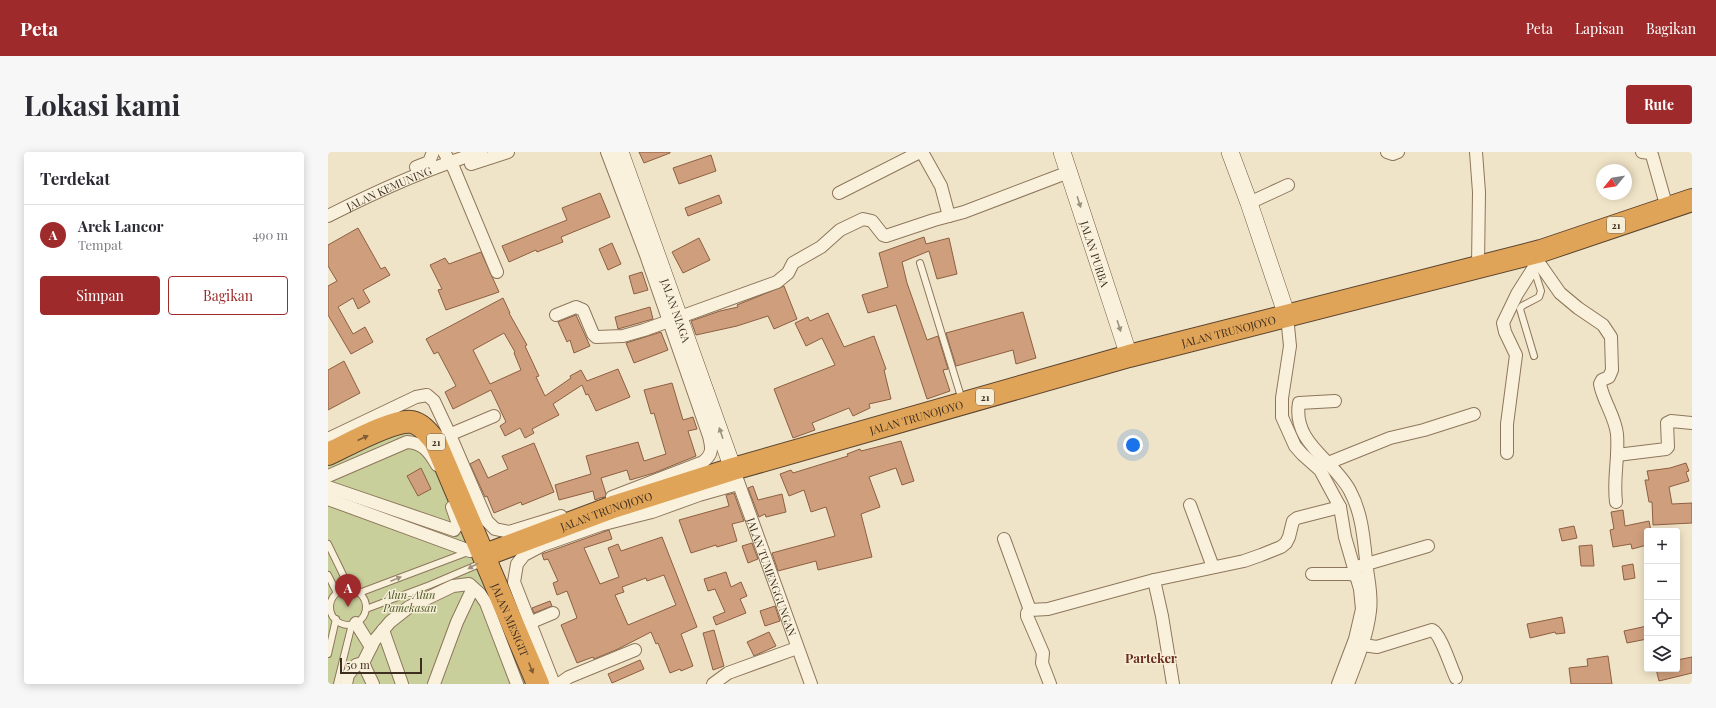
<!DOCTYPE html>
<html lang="id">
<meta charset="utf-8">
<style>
:root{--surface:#fff;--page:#f7f7f7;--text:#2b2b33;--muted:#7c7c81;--line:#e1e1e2;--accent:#9e2a2b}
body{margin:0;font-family:"Playfair Display",serif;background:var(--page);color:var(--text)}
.controls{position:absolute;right:12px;bottom:12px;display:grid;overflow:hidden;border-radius:4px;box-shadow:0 2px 10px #0003}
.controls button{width:36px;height:36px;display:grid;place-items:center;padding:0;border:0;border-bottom:1px solid var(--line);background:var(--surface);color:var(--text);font:20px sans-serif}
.compass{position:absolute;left:1268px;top:12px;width:36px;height:36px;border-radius:50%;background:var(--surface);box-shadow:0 2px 10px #0003;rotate:240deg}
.scale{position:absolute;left:12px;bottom:10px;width:82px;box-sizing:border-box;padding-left:4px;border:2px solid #3d2e20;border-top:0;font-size:11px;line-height:14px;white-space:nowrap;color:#3d2e20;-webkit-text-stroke:3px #f7eed8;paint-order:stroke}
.you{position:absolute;left:805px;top:293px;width:14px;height:14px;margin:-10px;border:3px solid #fff;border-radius:50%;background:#1a73e8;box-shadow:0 0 0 6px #1a73e833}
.badge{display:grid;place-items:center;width:26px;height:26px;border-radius:50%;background:var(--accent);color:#fff;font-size:13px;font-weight:700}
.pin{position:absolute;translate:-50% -33px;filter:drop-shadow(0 1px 2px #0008)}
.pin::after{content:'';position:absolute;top:21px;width:14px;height:12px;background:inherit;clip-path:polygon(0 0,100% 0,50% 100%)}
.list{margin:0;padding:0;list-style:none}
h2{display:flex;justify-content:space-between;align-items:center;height:52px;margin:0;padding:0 16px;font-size:17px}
h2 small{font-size:13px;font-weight:400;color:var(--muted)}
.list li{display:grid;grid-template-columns:26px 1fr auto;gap:12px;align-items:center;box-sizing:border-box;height:60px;padding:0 16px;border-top:1px solid var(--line)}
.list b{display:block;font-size:15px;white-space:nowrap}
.list p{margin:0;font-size:13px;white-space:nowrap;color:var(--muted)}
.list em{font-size:13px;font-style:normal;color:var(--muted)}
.actions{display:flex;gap:8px;padding:12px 16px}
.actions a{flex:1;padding:9px 0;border:1px solid var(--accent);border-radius:4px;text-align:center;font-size:14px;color:var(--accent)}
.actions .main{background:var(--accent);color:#fff}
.icon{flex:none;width:22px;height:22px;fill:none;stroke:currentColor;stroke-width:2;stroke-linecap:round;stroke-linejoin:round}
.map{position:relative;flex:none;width:1364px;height:532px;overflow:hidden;border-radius:4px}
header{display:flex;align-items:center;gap:24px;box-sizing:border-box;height:56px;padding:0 20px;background:var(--accent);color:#fff}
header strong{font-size:19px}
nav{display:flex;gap:22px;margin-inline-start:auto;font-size:14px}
.intro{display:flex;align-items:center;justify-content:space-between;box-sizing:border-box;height:96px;padding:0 24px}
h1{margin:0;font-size:28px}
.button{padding:10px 18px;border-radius:4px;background:var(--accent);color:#fff;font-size:14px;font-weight:700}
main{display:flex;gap:24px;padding:0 24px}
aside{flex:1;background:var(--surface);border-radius:4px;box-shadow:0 2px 10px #0003}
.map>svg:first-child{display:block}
.green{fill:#c9cf9b}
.building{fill:#cf9f7d;stroke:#8d5f41;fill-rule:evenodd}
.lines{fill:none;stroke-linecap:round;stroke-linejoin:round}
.lane-casing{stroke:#8d765c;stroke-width:8}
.street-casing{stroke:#8d765c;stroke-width:14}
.secondary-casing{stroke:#6f573f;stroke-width:18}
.highway-casing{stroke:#5b4430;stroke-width:24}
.lane{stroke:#faf1dc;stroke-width:6}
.street{stroke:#faf1dc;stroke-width:12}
.secondary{stroke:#faf1dc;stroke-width:17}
.highway{stroke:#e0a458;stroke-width:22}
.oneway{fill:#9c907e}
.oneway2{fill:#7e5d36}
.labels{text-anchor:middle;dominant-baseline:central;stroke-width:3;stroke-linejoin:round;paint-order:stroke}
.shield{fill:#f7eed8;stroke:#756857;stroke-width:1}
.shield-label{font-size:10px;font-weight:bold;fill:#3d2e20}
.street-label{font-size:11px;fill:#3d2e20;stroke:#f7eed8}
.park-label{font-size:11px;font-style:italic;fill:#4d5a26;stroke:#f7eed8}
.quarter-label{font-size:13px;font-weight:bold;fill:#6b2e1e;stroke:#f7eed8}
</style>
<header>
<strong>Peta</strong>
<nav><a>Peta</a><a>Lapisan</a><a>Bagikan</a></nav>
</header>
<div class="intro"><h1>Lokasi kami</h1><a class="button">Rute</a></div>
<main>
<aside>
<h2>Terdekat<small></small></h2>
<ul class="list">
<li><span class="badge">A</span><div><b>Arek Lancor</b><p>Tempat</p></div><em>490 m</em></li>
</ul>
<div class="actions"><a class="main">Simpan</a><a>Bagikan</a></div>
</aside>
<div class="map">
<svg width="1364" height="532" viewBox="0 0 1364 532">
<rect width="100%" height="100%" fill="#f0e4c8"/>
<path class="green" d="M69,281L88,282L97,289L202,532H0V308Z"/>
<path class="building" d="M311,0H342V1L316,11Z
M383,3L388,19L351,32L345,16Z
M272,41L282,65L233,85L235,90L209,100L208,98L181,110L174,94L239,68L234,56Z
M391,43L394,51L360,64L357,56Z
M30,76L53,117L57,115L62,123L35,138L42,150L30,157L25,146L10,155L25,182L37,175L45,190L23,202L0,163V134L9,129L0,114V93Z
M596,85L598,92L621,86L629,122L609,127L601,99L574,110L579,131L599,188L610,184L620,217L615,218L622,239L599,247L568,153L540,161L534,143L560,135L551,101Z
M371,86L382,108L355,121L344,100Z
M284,91L293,112L280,118L271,97Z
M153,100L171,140L118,158L110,138L114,137L102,113L117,106L121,112Z
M314,120L320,138L306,142L301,124Z
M456,134L469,167L446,177L440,164L409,174L368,183L363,169L392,159L410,155L409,153Z
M175,146L182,161H181L199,193L197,194L211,224L208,225L217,244L243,226L242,224L253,218L259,229L290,217L302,245L268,259L260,242L258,243L254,233L225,252L231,263L204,277L206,281L197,286L192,276L177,284L172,274L178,270L163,238L125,257L117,240L128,234L110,200L106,202L98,187ZM176,181L187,200L186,201L193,218L162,232L145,198Z
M322,155L325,167L290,177L287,165Z
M695,160L708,206L688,212L685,198L628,214L618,181Z
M500,161L516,195L546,184L558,217L556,218L563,247L541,252L542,256L525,264L521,256L484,271L487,278L465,286L446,237L507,213L494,186L478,194L467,171L480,165L482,169Z
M248,163L262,194L246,201L242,188L239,190L230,170Z
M333,180L340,198L306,211L298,191Z
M16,209L32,241L0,258V218Z
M344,231L355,268L365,265L369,277L360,279L368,304L326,321L302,328L299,318L273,326L278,342L277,345L272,346L267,348L265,339L231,348L227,333L263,322L258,304L310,290L316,309L338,302L326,261L323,262L316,238Z
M573,289L586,329L574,333L568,316L541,325L552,355L533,362L544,405L490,418L488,409L450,419L444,401L507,384L498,355L483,360L476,338L461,344L452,322L463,318L465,321L520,304L519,302L532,297L533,299Z
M206,291L226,340L194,353L193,350L166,361L159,344L157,345L142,312L151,307L160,326L180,317L174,304Z
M1358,311L1361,319L1358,320L1361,329L1341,335L1344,352L1364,351V371L1325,373L1324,350H1321L1317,328H1321L1319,319L1342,316Z
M93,316L103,337L90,344L79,324Z
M425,334L430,348L454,342L458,360L438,365L437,362L431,365L420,336Z
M406,341L416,369L404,372L409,389L389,395L388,393L363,401L351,368L401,354L398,343Z
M1295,358L1297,374L1321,369L1323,379H1319V393L1304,397L1303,392L1285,395L1282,378L1286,377L1283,360Z
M1246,374L1249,386L1234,389L1231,377Z
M281,378L284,387L256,396L272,432L291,425L280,396L290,392L293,399L334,385L369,475L353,482L365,514L353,519L352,517L342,521L330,491L328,492L323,480L290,497L266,507L265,505L249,511L233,473L249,466L248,463L239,439L229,443L225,431L230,429L220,407L216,408L214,402ZM336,423L348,453L300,473L287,443L296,440L294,435L318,426L319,429Z
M424,391L430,407L420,411L414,394Z
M1264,393L1266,414H1253L1251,394Z
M1305,412L1307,426L1296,428L1294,414Z
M398,420L403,435L413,430L419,444L412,447L418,461L388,473L385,465L397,460L387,437L380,439L376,427Z
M222,449L224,454L206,461L204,456Z
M447,454L452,469L437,474L432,459Z
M1234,465L1237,481L1228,482L1227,480L1202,486L1199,472Z
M1319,474V487L1299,491L1296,479Z
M386,478L396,514L385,518L375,481Z
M441,480L448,494L426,504L419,490Z
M1280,504L1284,532H1243L1241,516L1260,514L1259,507Z
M1364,505V521L1331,529L1328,517H1349V508Z
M312,508L316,517L284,531L280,522Z"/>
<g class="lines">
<g class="lane-casing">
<path id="lane" d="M592,111L634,248
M1206,117L1213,139L1211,145L1194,154L1192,157L1206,204
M0,392L22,437
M0,423L9,441
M2 455a18 18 0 1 1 36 0a18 18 0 1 1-36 0Z
M31,441L140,400
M38,457L102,433L149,413L153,408
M0,502L8,467
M9,532L24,472"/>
</g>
<g class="street-casing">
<g id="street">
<path d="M116,0L126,17L169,120"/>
<path d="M279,0L318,103L381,284C384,296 385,302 375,310L284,345"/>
<path d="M594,0L613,34L621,64"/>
<path d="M1059,0L1065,2L1070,0"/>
<path d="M1148,0L1151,40L1150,114"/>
<path d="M1314,0L1322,1L1324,3L1339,56"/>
<path d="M143,12L180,0"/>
<path d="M88,15L101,10L105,0"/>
<path d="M511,41L592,0"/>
<path d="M921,51L960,33"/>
<path id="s1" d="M0,64C49,39 100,16 153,0"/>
<path d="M1211,111L1232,141L1250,156L1275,173L1283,185L1284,218L1281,225L1274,228L1272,232C1275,249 1287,264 1289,282C1291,305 1285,327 1288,350"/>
<path d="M228,163L248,155L255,158L265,182L268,185L295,184L316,178L449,130L460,121L465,111L493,95L512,78L535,67L544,69L555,83L558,84L606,68L636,60L741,20"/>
<path d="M959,164L962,194L954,246V265L967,294L974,302L992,318L1012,355L1017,385L1032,437L1034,457L1027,487L1010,532"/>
<path d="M1007,249L971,251C964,291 1006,308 1022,339C1035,363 1036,391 1039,417C1041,431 1044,445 1042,459C1039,485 1029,508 1020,532"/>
<path d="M116,285L166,264"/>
<path d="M0,287L88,245L99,243L106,249L122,283L159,369L167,377L181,380L233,364"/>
<path d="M1179,301V272L1188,203L1177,180L1175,171L1189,142L1213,104"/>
<path d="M1289,303L1338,297L1340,295L1339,271L1343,269L1364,271"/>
<path d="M1000,311L1062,286L1096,278L1146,262"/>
<path d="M0,324L79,290C95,291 101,299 109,313"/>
<path id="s2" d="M408,324L483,532"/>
<path d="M0,335L126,378L130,372L124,355"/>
<path d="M0,347L142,399"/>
<path d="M862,353L885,415"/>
<path d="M676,387L702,458"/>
<path d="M1032,414L1100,394"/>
<path d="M984,422H1021L1028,423"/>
<path d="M826,428L834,464L845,532"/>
<path d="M28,471L43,495"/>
<path d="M194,474L225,461"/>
<path d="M55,478L74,532"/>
<path d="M1035,493L1049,495L1104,478C1113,482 1123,516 1128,526"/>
<path d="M35,511L45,532"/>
<path d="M18,532L20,523L28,513L35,511L46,489L62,470L81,455L125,434L141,432L152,442L158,451L189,532"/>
<path d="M106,532L129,470L145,436"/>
<path d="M224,532V527L186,430L189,412L196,403L215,393L272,373L324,360L371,343L410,332"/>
<path d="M231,532L241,525L307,498"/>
<path d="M385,532L400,521L469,496"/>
<path d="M722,532L714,511L715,501L699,464V461L702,458L720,457L826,428L916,409L933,403L953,395L958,391L961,385L965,369L969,366L1012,355"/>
</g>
</g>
<g class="secondary-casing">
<g id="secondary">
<path id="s3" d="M292,0L405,317"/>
<path id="s4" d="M734,0L801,204"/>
<path d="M902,0L921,51L959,164"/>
</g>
</g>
<g class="highway-casing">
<g id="highway">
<path id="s5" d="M0,302C18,294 65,267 84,270C94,272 101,282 107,289L210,532"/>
<path id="s6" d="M157,403L285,355L405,317L801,204L1213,99L1364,48"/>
</g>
</g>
<use href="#lane" class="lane"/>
<use href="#street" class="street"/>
<use href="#secondary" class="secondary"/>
<use href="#highway" class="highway"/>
</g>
<defs><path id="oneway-solid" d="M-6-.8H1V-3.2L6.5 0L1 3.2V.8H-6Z"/></defs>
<g class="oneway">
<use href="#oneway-solid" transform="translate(751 50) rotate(72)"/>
<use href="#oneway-solid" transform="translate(791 174) rotate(72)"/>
<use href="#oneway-solid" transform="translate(393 281) rotate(-109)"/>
<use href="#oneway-solid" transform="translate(145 414) rotate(151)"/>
<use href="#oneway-solid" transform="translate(68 427) rotate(-22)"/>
</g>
<g class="oneway2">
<use href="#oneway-solid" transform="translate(35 286) rotate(-25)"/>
<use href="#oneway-solid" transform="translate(203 516) rotate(68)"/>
</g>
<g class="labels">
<g class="shield">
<rect x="1279" y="65" width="18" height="16" rx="3"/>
<rect x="648" y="237" width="18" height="16" rx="3"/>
<rect x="99" y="282" width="18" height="16" rx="3"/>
</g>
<g class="shield-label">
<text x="1288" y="73">21</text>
<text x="657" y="245">21</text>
<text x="108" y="290">21</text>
</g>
<g class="street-label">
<text stroke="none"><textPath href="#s1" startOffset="67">JALAN KEMUNING</textPath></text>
<text stroke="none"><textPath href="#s4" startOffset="107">JALAN PURBA</textPath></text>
<text stroke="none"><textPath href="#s3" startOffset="168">JALAN NIAGA</textPath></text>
<text stroke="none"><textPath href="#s6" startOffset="777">JALAN TRUNOJOYO</textPath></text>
<text stroke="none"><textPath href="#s6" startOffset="453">JALAN TRUNOJOYO</textPath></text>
<text stroke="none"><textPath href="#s6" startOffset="129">JALAN TRUNOJOYO</textPath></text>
<text stroke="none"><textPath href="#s2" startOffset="107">JALAN TUMENGGUNGAN</textPath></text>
<text stroke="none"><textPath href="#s5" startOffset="315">JALAN MESIGIT</textPath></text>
</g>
<g class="park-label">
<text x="82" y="442">Alun-Alun<tspan x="82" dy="13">Pamekasan</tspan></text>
</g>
<g class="quarter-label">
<text x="823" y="505">Parteker</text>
</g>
</g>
</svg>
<div class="controls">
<button>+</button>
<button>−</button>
<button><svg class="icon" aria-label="locate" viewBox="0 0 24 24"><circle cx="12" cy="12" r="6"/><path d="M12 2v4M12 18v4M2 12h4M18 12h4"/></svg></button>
<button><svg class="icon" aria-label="layers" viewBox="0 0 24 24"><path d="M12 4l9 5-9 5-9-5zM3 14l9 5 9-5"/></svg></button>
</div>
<svg class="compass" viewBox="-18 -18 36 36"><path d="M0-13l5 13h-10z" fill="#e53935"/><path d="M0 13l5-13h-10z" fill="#7c7c81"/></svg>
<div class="scale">50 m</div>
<div class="you"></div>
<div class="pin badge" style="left:20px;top:455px">A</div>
</div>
</main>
